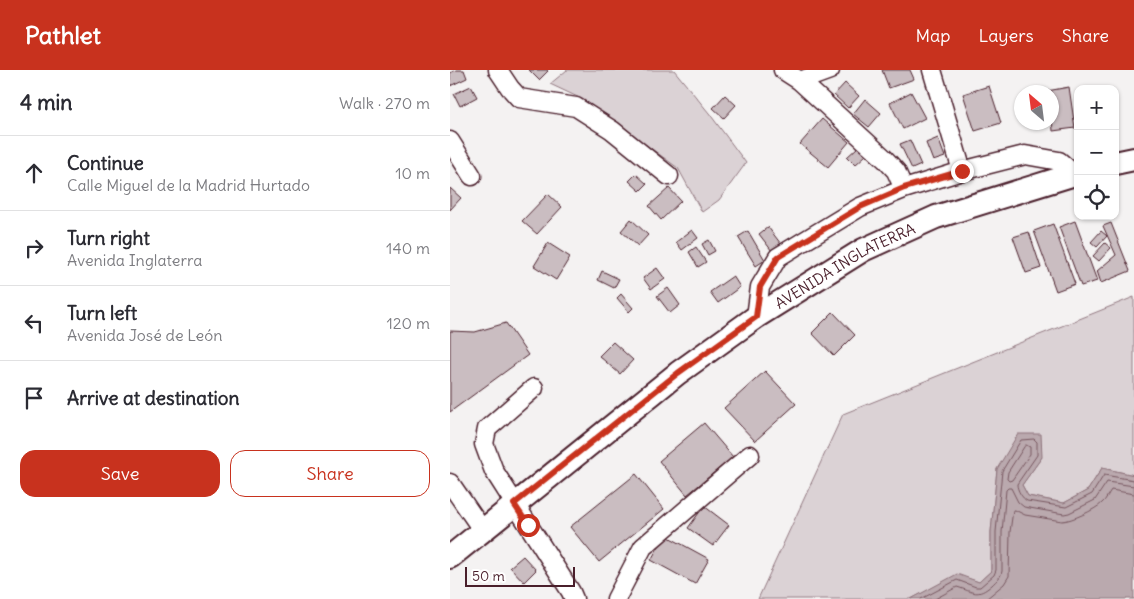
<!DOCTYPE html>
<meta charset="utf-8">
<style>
:root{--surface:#fff;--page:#f7f7f7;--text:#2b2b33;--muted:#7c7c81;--line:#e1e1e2;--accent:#c8321e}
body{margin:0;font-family:Delius,sans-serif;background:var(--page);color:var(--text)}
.controls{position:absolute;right:15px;top:15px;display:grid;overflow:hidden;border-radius:10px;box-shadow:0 1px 4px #0004}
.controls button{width:45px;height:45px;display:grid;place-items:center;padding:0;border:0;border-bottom:1px solid var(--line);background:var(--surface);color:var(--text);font:25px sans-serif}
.compass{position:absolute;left:564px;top:15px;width:45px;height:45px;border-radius:50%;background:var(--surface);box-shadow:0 1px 4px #0004;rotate:332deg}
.scale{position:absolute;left:15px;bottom:12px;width:110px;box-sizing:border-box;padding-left:5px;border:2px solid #4a1f2b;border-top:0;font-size:14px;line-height:18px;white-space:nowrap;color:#4a1f2b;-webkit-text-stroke:4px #fff;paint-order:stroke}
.stop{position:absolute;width:15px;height:15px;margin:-11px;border:4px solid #c8321e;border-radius:50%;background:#fff}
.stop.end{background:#c8321e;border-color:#fff;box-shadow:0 1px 5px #0008}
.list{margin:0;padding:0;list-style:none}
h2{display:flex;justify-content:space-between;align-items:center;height:65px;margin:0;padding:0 20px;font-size:21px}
h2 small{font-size:16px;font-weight:400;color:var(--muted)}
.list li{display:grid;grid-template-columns:32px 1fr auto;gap:15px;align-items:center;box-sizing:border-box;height:75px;padding:0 20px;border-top:1px solid var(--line)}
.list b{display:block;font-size:19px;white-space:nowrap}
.list p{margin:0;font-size:16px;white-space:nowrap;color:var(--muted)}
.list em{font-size:16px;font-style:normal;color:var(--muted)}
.actions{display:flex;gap:10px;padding:15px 20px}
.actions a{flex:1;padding:11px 0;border:1px solid var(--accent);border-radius:15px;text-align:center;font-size:18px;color:var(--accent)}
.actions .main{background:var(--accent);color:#fff}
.icon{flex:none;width:28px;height:28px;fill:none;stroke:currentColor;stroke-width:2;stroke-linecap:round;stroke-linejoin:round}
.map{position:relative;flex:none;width:684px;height:529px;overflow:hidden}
header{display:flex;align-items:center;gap:30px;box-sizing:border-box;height:70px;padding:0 25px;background:var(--accent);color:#fff}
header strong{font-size:24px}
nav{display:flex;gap:28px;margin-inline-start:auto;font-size:18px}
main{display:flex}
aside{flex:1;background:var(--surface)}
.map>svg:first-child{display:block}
.green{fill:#dbd2d5;stroke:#927880}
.water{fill:#baa9ae;stroke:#8d727a}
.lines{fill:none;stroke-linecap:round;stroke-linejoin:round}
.shore{stroke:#77565f;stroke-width:1}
.building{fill:#cabdc1;stroke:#4a1f2b}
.minor-casing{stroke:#4a1f2b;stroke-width:21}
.major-casing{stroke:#4a1f2b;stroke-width:26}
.minor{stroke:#fff;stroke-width:18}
.major{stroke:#fff;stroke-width:22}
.route{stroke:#c8321e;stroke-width:6}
.labels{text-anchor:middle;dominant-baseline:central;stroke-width:4;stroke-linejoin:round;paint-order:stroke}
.street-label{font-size:15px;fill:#4a1f2b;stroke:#fff}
</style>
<header>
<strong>Pathlet</strong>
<nav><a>Map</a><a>Layers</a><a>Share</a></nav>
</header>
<main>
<aside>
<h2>4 min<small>Walk · 270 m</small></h2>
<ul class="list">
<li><svg class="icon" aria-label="ahead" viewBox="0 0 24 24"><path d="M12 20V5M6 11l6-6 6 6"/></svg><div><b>Continue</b><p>Calle Miguel de la Madrid Hurtado</p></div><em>10 m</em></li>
<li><svg class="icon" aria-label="right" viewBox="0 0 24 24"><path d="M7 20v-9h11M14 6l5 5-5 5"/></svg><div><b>Turn right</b><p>Avenida Inglaterra</p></div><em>140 m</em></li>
<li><svg class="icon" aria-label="left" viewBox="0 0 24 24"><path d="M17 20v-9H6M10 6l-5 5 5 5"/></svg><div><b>Turn left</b><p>Avenida José de León</p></div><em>120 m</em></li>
<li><svg class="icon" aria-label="arrive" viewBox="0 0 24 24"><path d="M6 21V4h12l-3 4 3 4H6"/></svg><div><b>Arrive at destination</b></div></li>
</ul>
<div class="actions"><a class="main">Save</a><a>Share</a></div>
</aside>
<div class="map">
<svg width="684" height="529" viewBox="0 0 684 529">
<rect width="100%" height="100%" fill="#f4f2f2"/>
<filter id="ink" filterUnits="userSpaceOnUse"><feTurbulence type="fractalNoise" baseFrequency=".02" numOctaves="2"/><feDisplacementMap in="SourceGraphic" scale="10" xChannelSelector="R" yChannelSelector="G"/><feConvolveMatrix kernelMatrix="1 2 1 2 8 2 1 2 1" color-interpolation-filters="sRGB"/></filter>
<g filter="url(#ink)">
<path class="green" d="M117,0H224L259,43L296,93L269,130L252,142L228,98L134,30L100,14Z
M684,227V405L652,398L638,420L614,433L578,426L572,415L592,387L547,399L541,462V501L529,512L507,505L461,529H308L393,344Z"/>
<path class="water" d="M568,364H591L592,387L572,415L578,426L614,433L638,420L652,398L684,405V529H461L507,504L529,512L541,501V462L547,399Z"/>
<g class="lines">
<path class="shore" d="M576,375L580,377V384L562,410L559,411L557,409L558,402L574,377Z
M471,529L507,510L526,517H530L544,505L546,500V462L552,401L571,370L584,369L587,372V385L567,414C567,420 572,428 577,431L616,437L642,424L654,405L684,410
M485,529L507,517C524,522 527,528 542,515C547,510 551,507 552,501V462L556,420L558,418H561L568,432L574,437L614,444L619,443L645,430L657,412L684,416
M536,529L554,514L559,506L560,462L563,440H565L575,445L612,451C621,451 645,440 652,433C656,430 658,424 661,420L684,424"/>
</g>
<path class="building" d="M6,0H14L17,8L0,16V3Z
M79,0H97L98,1L89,10Z
M432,0H460L464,9L439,18Z
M395,13L409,26L398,38L384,25Z
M21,16L27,27L10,36L4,24Z
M539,16L551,53L525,61L513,24Z
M619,17L625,58L603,61L602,48V22H598L597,21Z
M461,22L475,48L453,59L440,33Z
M275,25L286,35L274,48L263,38Z
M415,29L431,43L419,57L403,44Z
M372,49L399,72L378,97L350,74Z
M488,68L495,87L483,91L476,73Z
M460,70L471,95L462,99L450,74Z
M408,77L416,85L405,95L397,87Z
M186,104L197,114L190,121L179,111Z
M0,118L11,128L0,140Z
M219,118L231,131L211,150L199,136Z
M98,124L112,137L87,164L72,151Z
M181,149L198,165L188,176L171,161Z
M625,151L647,211L631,216L609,157Z
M661,153L680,201L651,213L647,201L666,185L653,156Z
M603,154L625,214L606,221L584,161Z
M318,157L334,178L325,185L309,164Z
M242,160L248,168L232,180L226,172Z
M298,161L315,190L306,196L288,167Z
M651,161L657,166L647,177L641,172Z
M579,162L591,198L576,203L563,167Z
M259,170L265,181L258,185L252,174Z
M98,173L120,187L106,210L84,196Z
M655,173L661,178L649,191L643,186Z
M246,177L256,192L248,197L239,182Z
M207,198L215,209L201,219L193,208Z
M152,201L169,209L164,218L148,210Z
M283,206L290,217L268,233L260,222Z
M218,218L230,235L220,243L207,226Z
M171,224L183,238L179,242L167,228Z
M383,242L405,265L384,286L362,263Z
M56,253L78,285L0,342V261L25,262Z
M163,272L183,290L170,304L149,286Z
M315,301L346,334L305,371L274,338Z
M254,353L283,387L237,425L209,391Z
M186,404L214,439L149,492L120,457Z
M254,436L279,455L263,476L238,458Z
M215,465L259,489L245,514L201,490Z
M73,486L86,500L74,512L60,497Z"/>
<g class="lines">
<g class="minor-casing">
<path id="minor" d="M48,0L60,18L69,28L126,37L162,60L219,106
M333,0L350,11L435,89L446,101L454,119
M482,0L512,101
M350,11L380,0
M0,71L22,106
M306,247L310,217L328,187L410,137L454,119L512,101L575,85L609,91L624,104
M84,318L37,359L34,374L44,401L121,522L124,529
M0,413L33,461
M166,529L193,477L300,385"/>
</g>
<g class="major-casing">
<g id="major">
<path d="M665,93L684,89"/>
<path id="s1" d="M0,487L228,303L306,247L413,180L486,147L628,103"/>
</g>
</g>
<use href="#minor" class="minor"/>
<use href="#major" class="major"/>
</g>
</g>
<g class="lines" filter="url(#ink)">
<path class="route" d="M78,455L64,434L228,303L306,247L310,217L328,187L410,137L454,118L512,101"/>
</g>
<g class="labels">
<g class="street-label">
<text stroke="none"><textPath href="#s1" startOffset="492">AVENIDA INGLATERRA</textPath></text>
</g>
</g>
</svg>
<div class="controls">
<button>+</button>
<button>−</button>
<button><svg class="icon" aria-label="locate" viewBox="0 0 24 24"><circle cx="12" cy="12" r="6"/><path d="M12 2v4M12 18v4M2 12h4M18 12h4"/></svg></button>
</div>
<svg class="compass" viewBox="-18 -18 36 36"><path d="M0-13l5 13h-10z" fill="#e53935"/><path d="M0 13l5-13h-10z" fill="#7c7c81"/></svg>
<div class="scale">50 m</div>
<div class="stop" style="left:78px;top:455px"></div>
<div class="stop end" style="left:512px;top:101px"></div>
</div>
</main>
